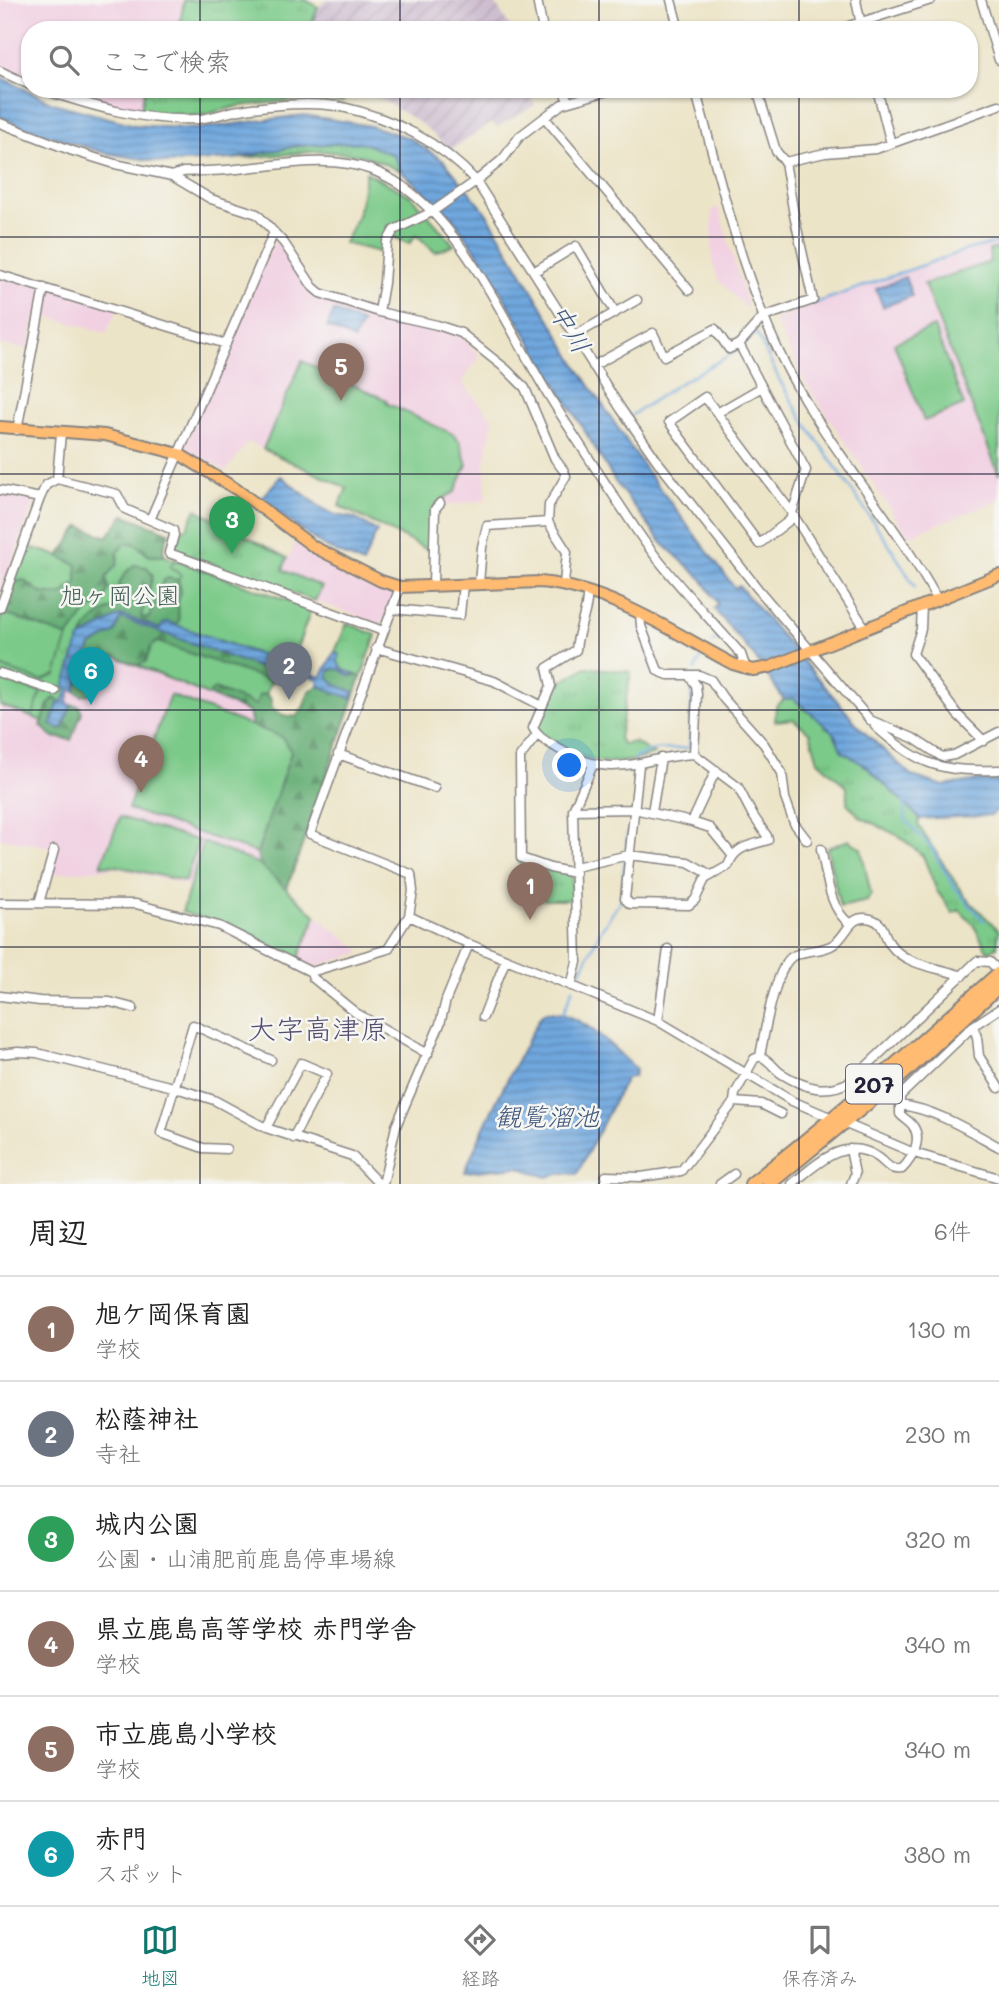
<!DOCTYPE html>
<html lang="ja">
<meta charset="utf-8">
<style>
:root{--surface:#fff;--page:#f6f6f6;--text:#222;--muted:#767676;--line:#e0e0e0;--accent:#0f766e}
body{margin:0;font-family:Mali,"Klee One",sans-serif;background:var(--page);color:var(--text)}
.you{position:absolute;left:570px;top:766px;width:24px;height:24px;margin:-18px;border:5px solid #fff;border-radius:50%;background:#1a73e8;box-shadow:0 0 0 10px #1a73e833}
.badge{display:grid;place-items:center;width:46px;height:46px;border-radius:50%;background:var(--accent);color:#fff;font-size:23px;font-weight:700}
.pin{position:absolute;translate:-50% -58px;filter:drop-shadow(0 2px 4px #0008)}
.pin::after{content:'';position:absolute;top:37px;width:24px;height:21px;background:inherit;clip-path:polygon(0 0,100% 0,50% 100%)}
.list{margin:0;padding:0;list-style:none}
h2{display:flex;justify-content:space-between;align-items:center;height:91px;margin:0;padding:0 28px;font-size:30px}
h2 small{font-size:23px;font-weight:400;color:var(--muted)}
.list li{display:grid;grid-template-columns:46px 1fr auto;gap:21px;align-items:center;box-sizing:border-box;height:105px;padding:0 28px;border-top:2px solid var(--line)}
.list b{display:block;font-size:26px;white-space:nowrap}
.list p{margin:0;font-size:23px;white-space:nowrap;color:var(--muted)}
.list em{font-size:23px;font-style:normal;color:var(--muted)}
.icon{flex:none;width:38px;height:38px;fill:none;stroke:currentColor;stroke-width:2;stroke-linecap:round;stroke-linejoin:round}
.map{position:relative;flex:none;width:999px;height:1184px;overflow:hidden}
.search{position:absolute;background:var(--surface);box-shadow:0 2px 5px #0004;left:21px;right:21px;top:21px;height:77px;display:flex;align-items:center;gap:18px;box-sizing:border-box;padding:0 24px;border-radius:28px;color:var(--muted);font-size:26px}
.sheet{height:721px;background:var(--surface)}
nav{display:flex;justify-content:space-around;align-items:center;box-sizing:border-box;height:98px;border-top:2px solid var(--line);background:var(--surface);font-size:19px;color:var(--muted)}
nav a{display:grid;justify-items:center;gap:4px}
nav .on{color:var(--accent)}
.map>svg:first-child{display:block}
.built{fill:#f1d0e2}
.industrial{fill:url(#industrial-furrows)}
.grass{fill:url(#grass-tufts);stroke:#4f7662;stroke-width:2}
.forest{fill:url(#forest-firs);stroke:#446858;stroke-width:2}
.garden{fill:#7cca89;stroke:#4f7662;stroke-width:2}
.water{fill:url(#water-rules);stroke:#49648c;stroke-width:2}
.lines{fill:none;stroke-linecap:round;stroke-linejoin:round}
.stream{stroke:#70a7de;stroke-width:2.5}
.minor-casing{stroke:#878381;stroke-width:11}
.major-casing{stroke:#878381;stroke-width:14}
.highway-casing{stroke:#878381;stroke-width:16}
.minor{stroke:#fff;stroke-width:8}
.major{stroke:#ffbb71;stroke-width:10}
.highway{stroke:#ffbb71;stroke-width:12}
.grid{fill:none;stroke:#22223b;stroke-width:2;stroke-opacity:0.55}
.labels{text-anchor:middle;dominant-baseline:central;stroke-width:5;stroke-linejoin:round;paint-order:stroke}
.shield{fill:#f6f6f2;stroke:#626272;stroke-width:2}
.shield-label{font-size:23px;font-weight:bold;fill:#22223b}
.park-label{font-size:24px;fill:#425d56;stroke:#f6f6f2}
.water-label{font-size:26px;font-style:italic;fill:#41577c;stroke:#f6f6f2}
.quarter-label{font-size:28px;fill:#554d6f;stroke:#f6f6f2}
</style>
<div class="map">
<svg width="999" height="1184" viewBox="0 0 999 1184">
<defs>
<pattern id="industrial-furrows" width="10" height="10" patternUnits="userSpaceOnUse" patternTransform="scale(1.75)"><rect width="10" height="10" fill="#cebed0"/><path d="M-1 1l2-2M0 10L10 0M9 11l2-2" fill="none" stroke="#b1a3b4"/></pattern>
<pattern id="grass-tufts" width="24" height="20" patternUnits="userSpaceOnUse" patternTransform="scale(1.75)"><rect width="24" height="20" fill="#7cca89"/><path d="M3 7l-1-3M5 7V3M7 7l1-3M15 17l-1-3M17 17v-4M19 17l1-3" fill="none" stroke="#6bad77"/></pattern>
<pattern id="forest-firs" width="22" height="20" patternUnits="userSpaceOnUse" patternTransform="scale(1.75)"><rect width="22" height="20" fill="#65ae75"/><path d="M5 1l3.5 6h-7zM16 11l3.5 6h-7z" fill="#538d61"/></pattern>
<pattern id="water-rules" width="6" height="5" patternUnits="userSpaceOnUse" patternTransform="scale(1.75)"><rect width="6" height="5" fill="#70a7de"/><path d="M0 2.5h6" fill="none" stroke="#5c88b5"/></pattern>
</defs>
<rect width="100%" height="100%" fill="#f6f6f2"/>
<filter id="ink" filterUnits="userSpaceOnUse"><feTurbulence type="fractalNoise" baseFrequency=".0143" numOctaves="2"/><feDisplacementMap in="SourceGraphic" scale="14" xChannelSelector="R" yChannelSelector="G"/><feConvolveMatrix kernelMatrix="1 2 1 2 8 2 1 2 1" color-interpolation-filters="sRGB"/></filter>
<filter id="wash" filterUnits="userSpaceOnUse"><feTurbulence type="fractalNoise" baseFrequency=".00686" numOctaves="4" result="noise"/><feDisplacementMap in="SourceGraphic" scale="28" xChannelSelector="R" yChannelSelector="G"/><feGaussianBlur stdDeviation="1.57" result="paint"/><feColorMatrix in="noise" values="0 0 0 0 0 0 0 0 0 0 0 0 0 0 0 0 0 1.4 0 .05"/><feComposite in="paint" operator="in"/></filter>
<g filter="url(#wash)">
<rect width="100%" height="100%" fill="#ece4c7"/>
<path class="built" d="M0,0H184L179,30H30V80L0,67Z
M52,89H145L140,113Z
M719,208L730,248L749,310L719,281L712,261V209Z
M278,243L312,292L320,296L461,336L480,356L462,383L493,419L485,462L486,500L432,508L430,551L339,506L347,488L248,442L226,471L184,448L273,244Z
M999,244V500L908,536L804,381L774,319L967,252Z
M0,272L119,306L106,333L36,313L28,349L0,345Z
M0,494L34,502L0,596Z
M296,542L343,568L396,589L381,624L315,601L322,587L283,570Z
M85,643L282,726L259,864L286,891L362,952L312,968L244,931L182,912L188,885L116,868L50,874L56,848L0,838V705L58,727Z"/>
<path class="industrial" d="M327,0H493L512,30H309L318,7Z
M346,89H526L535,105L497,127L492,123L450,150L423,125L378,97L351,94Z"/>
<path class="grass" d="M184,0H306L318,7L309,30H179Z
M145,89H346L351,94L342,102L310,99L239,106L199,116L140,113Z
M361,142L394,155L401,171L366,156L322,151L232,159L297,146Z
M196,509L287,558L283,570L322,587L315,601L174,550L181,530L187,528Z
M124,515L169,532L163,549L165,556L311,609L291,665L281,663L275,681L271,680L262,707L305,724L347,623L376,635L286,891L296,748L249,712L85,644L58,727L0,705V620L27,546L59,556L80,526L107,537Z
M586,667L631,672L619,738L623,745L634,742L654,754C617,768 591,765 557,745C549,740 540,737 536,728L553,687Z
M793,698L834,733L842,751L867,767L920,819L918,825L965,897L999,930L997,947L988,952L973,924L959,910L953,913L937,891L923,856L899,836L860,817L847,803V787L818,761L810,733L793,719L775,721L776,706L784,700Z
M519,860L572,875L573,900H546L524,891Z"/>
<path class="forest" d="M124,515L169,532L163,549L164,556H149L134,543L124,544L118,552L117,564L106,578L109,588L104,601L87,612L68,637L3,613L14,582L24,580L41,593L60,595L77,583V565L59,556L80,526L107,537Z
M134,565L147,567L153,576L141,617L149,618L163,581L168,578L178,580L181,588L178,602L179,622L175,625L167,622L160,629L121,615L81,639C85,625 100,614 113,608C116,591 119,576 134,565Z
M121,617L278,674L279,680L273,682L157,642L151,647L146,662L137,665L114,656L105,662L92,693L82,696L75,691L91,646L115,632Z
M337,668L351,676L354,674L361,677L286,891L259,864L257,853L291,752L282,737L252,726L249,712L212,697L210,692L215,689L255,705L259,695L266,694L271,699L272,708L283,715L296,717L303,708L309,691L319,686L351,698L353,692L334,684L329,678V671Z
M54,698L59,701L51,725L62,729L71,705L79,706L82,712L71,740L53,737L41,726L48,705Z"/>
<path class="garden" d="M366,172L411,196L454,245L435,252L416,235L409,244L387,234L383,253L344,243L358,215Z
M999,248V475L924,284L990,262L989,250Z
M934,327L964,405L924,421L894,343Z
M302,361L387,400L386,403L453,434L460,442L467,465L455,492C422,508 431,518 430,551L339,506L347,488L263,449Z
M175,560L311,609L291,665L175,625L179,621L178,602L181,588L178,580L181,575L170,567Z
M3,613L68,637L56,675L41,681L0,666V620Z
M157,642L271,681L266,694L259,695L256,705L215,689L210,692L212,697L137,665L146,662L151,647Z
M0,679L41,693L32,717L0,705Z
M170,695L282,737L291,752L257,853L128,809Z
M120,817L199,841L185,881L116,866L101,865Z
M849,840L861,848L871,894L867,901L840,907L827,848Z
M203,842L259,864L316,916L298,960L244,931L182,912Z"/>
<path class="water" d="M0,77L53,103L135,125L195,129L304,115L371,126L409,138L444,161L486,212L580,371L646,470L735,588L739,586L862,730L912,776L944,786L978,780L999,781V809L991,815L920,819L867,767L842,751L834,733L793,698L784,700L754,656L714,609L718,604L702,579L662,543L616,483L475,249L451,216L401,171L394,155L360,142L297,146L232,159L166,163L105,153L29,129L0,117Z
M905,277L912,296L883,307L876,289Z
M334,311L362,323L354,340L327,327Z
M281,476L320,507L335,515L354,518L377,531L363,564L323,546L260,499Z
M121,615L160,629L163,624L168,622L321,677L334,653L339,654L338,662L342,669L354,674L351,676C343,673 337,665 329,671V678L334,684L354,692L352,699L319,686L318,679L282,666L278,674L121,618L115,632L91,646L75,691L71,690L67,703L71,705L62,729L51,725L59,701L63,702L68,688L64,687L80,639Z
M545,1013C578,1008 614,1049 636,1069L634,1076L626,1078L577,1174L560,1173L547,1177L518,1167L465,1172C486,1118 513,1068 540,1017Z"/>
<g class="lines">
<path class="stream" d="M813,304L966,250L999,242
M744,345L756,332L780,381L804,421L888,543L915,587
M632,415L678,384L737,351
M713,642L722,636
M695,670L701,657
M636,761V757L653,750L689,748L692,692
M904,801L906,821L930,846L955,888L984,921
M626,852L628,831
M577,979L601,930L621,900L625,860
M563,1014L573,988"/>
</g>
</g>
<g filter="url(#ink)">
<g class="lines">
<g class="minor-casing">
<path id="minor" d="M537,0L543,30
M671,0L679,30
M856,0L862,30
M981,0L999,60
M836,30L931,0
M0,71L30,85
M41,89C91,106 145,122 198,119C212,118 226,112 240,110C269,105 313,101 342,107C392,118 441,142 476,181L621,409L658,462L758,589L870,720L913,738L942,757L954,755L999,732
M563,89L568,101
M695,89C722,184 743,285 789,372C831,452 894,519 937,599
M877,89L891,144
M545,118L689,290
M0,123L73,151L115,164L172,176L211,199L257,214L284,243L313,287L320,293L379,312L437,325L461,333L506,369L525,388L555,459L564,471L566,476L549,505L548,522L567,552L564,584
M785,162L825,153L876,149L999,105
M172,176L183,172C204,171 225,171 246,168C288,164 331,155 372,170C452,199 502,317 543,386C572,434 604,481 635,528C665,573 705,613 741,654L746,669
M535,271L576,246L615,312
M0,275L226,344
M379,312L384,283L387,242L394,230L432,212L476,181L503,159L520,136L562,104L615,89
M574,336L637,300
M739,344L806,470L792,513L790,520L759,544L669,422L705,397L792,513L865,628
M593,366L653,333L664,356L715,329L729,349L739,344L763,317L813,300L794,215L785,162L776,151L757,89
M717,413L762,387
M17,430L44,288
M57,479L61,433
M0,490L40,498
M150,520L274,232
M479,584L482,547L487,526L548,522
M433,585L435,509L440,503
M587,591C589,611 577,629 576,650L547,668L551,686L533,728C538,738 548,742 557,748C614,782 636,758 694,754L738,787L752,814L767,836L768,840C749,846 735,846 728,866L705,879L695,900L689,905L630,904L625,899L639,765
M922,605L921,629L913,654L957,714L984,741
M0,608L40,498L46,485L57,479L117,494L125,509L173,530L174,535L169,553L383,631
M391,609L460,615L463,584
M640,614L641,626L658,671L668,675H699L711,680L723,698L764,744L782,773L785,798L794,823L807,840
M376,648L494,681L542,706
M0,673L55,691
M690,677L696,685L697,694L694,754
M875,726C919,766 941,772 999,770
M536,736L520,757L521,858L550,868L575,873
M338,754L435,788
M573,810L634,809L692,822L710,828L732,855
M652,812L661,758
M692,822L716,770
M821,849C827,874 828,908 850,924
M575,867L629,855L688,862L711,875
M0,903L136,904L219,926L311,972L313,978L356,1013L428,1054
M39,903L54,850
M409,916L469,944L658,1021L792,1101L914,1153L999,1178
M311,972L388,949L409,916L413,891L411,874L310,834L400,587
M571,986L577,962L573,810L593,765
M0,996L40,1001L110,1002L133,1008
M483,1017L506,959
M658,1021L668,949
M973,1026L977,1037L979,1056L999,1088
M0,1054L18,1052L37,1053L173,1087L214,1100L266,1128L352,1156L379,1184
M760,1056C764,1036 775,966 793,956C806,949 823,952 834,944C848,935 849,913 871,919C885,923 883,934 890,944C905,966 939,967 962,976
M734,1102L761,1104L781,1114
M900,1105C935,1109 968,1130 999,1147
M266,1128L301,1063L327,1074L293,1138
M226,1149L203,1148L161,1133L193,1025L271,1060
M850,1149L855,1174L851,1184
M606,1176L641,1177L681,1171L734,1102L735,1094L754,1059L760,1056C770,1060 774,1069 782,1074C805,1088 826,1095 851,1081L977,961L990,962L999,971
M383,1184L396,1126L440,1024L446,1000L469,944
M604,1184V1183
M720,1184L734,1174
M792,1184C817,1164 846,1134 879,1158C887,1164 890,1171 902,1169C912,1159 923,1140 913,1126C910,1121 904,1119 900,1114V1096L973,1026L999,1009"/>
</g>
<g class="major-casing">
<path id="major" d="M0,427L105,435L179,454L236,489L314,547L381,581L400,587L541,582C611,589 673,632 733,664L753,670L770,667L999,575"/>
</g>
<g class="highway-casing">
<path id="highway" d="M751,1184C837,1117 918,1045 999,973
M769,1184L902,1075L999,986"/>
</g>
<use href="#minor" class="minor"/>
<use href="#major" class="major"/>
<use href="#highway" class="highway"/>
</g>
</g>
<path class="grid" d="M200,0V30M400,0V30M599,0V30M799,0V30M200,89V1184M400,89V1184M599,89V1184M799,89V1184M0,237H999M0,474H999M0,710H999M0,947H999"/>
<g class="labels">
<rect class="shield" x="846" y="1064.5" width="56" height="39" rx="5"/>
<g class="shield-label">
<text x="874" y="1084">207</text>
</g>
<g class="park-label">
<text x="120" y="594">旭ヶ岡公園</text>
</g>
<g class="water-label">
<text transform="translate(571 328) rotate(59)">中川</text>
<text x="547" y="1116">観覧溜池</text>
</g>
<g class="quarter-label">
<text x="318" y="1028">大字高津原</text>
</g>
</g>
</svg>
<div class="you"></div>
<div class="pin badge" style="left:530px;top:920px;background:#8d6e63">1</div>
<div class="pin badge" style="left:289px;top:700px;background:#6b7280">2</div>
<div class="pin badge" style="left:232px;top:554px;background:#2e9e5b">3</div>
<div class="pin badge" style="left:141px;top:793px;background:#8d6e63">4</div>
<div class="pin badge" style="left:341px;top:401px;background:#8d6e63">5</div>
<div class="pin badge" style="left:91px;top:705px;background:#0f9aa8">6</div>
<div class="search"><svg class="icon" aria-label="search" viewBox="0 0 24 24"><circle cx="10" cy="10" r="6"/><path d="M15 15l6 6"/></svg>ここで検索</div>
</div>
<section class="sheet">
<h2>周辺<small>6件</small></h2>
<ul class="list">
<li><span class="badge" style="background:#8d6e63">1</span><div><b>旭ケ岡保育園</b><p>学校</p></div><em>130 m</em></li>
<li><span class="badge" style="background:#6b7280">2</span><div><b>松蔭神社</b><p>寺社</p></div><em>230 m</em></li>
<li><span class="badge" style="background:#2e9e5b">3</span><div><b>城内公園</b><p>公園 · 山浦肥前鹿島停車場線</p></div><em>320 m</em></li>
<li><span class="badge" style="background:#8d6e63">4</span><div><b>県立鹿島高等学校 赤門学舎</b><p>学校</p></div><em>340 m</em></li>
<li><span class="badge" style="background:#8d6e63">5</span><div><b>市立鹿島小学校</b><p>学校</p></div><em>340 m</em></li>
<li><span class="badge" style="background:#0f9aa8">6</span><div><b>赤門</b><p>スポット</p></div><em>380 m</em></li>
</ul>
</section>
<nav>
<a class="on"><svg class="icon" aria-label="map" viewBox="0 0 24 24"><path d="M3 6l6-2 6 2 6-2v14l-6 2-6-2-6 2zM9 4v14M15 6v14"/></svg>地図</a>
<a><svg class="icon" aria-label="directions" viewBox="0 0 24 24"><path d="M12 3l9 9-9 9-9-9zM9 14v-3h6M13 9l2 2-2 2"/></svg>経路</a>
<a><svg class="icon" aria-label="saved" viewBox="0 0 24 24"><path d="M7 4h10v16l-5-4-5 4z"/></svg>保存済み</a>
</nav>
